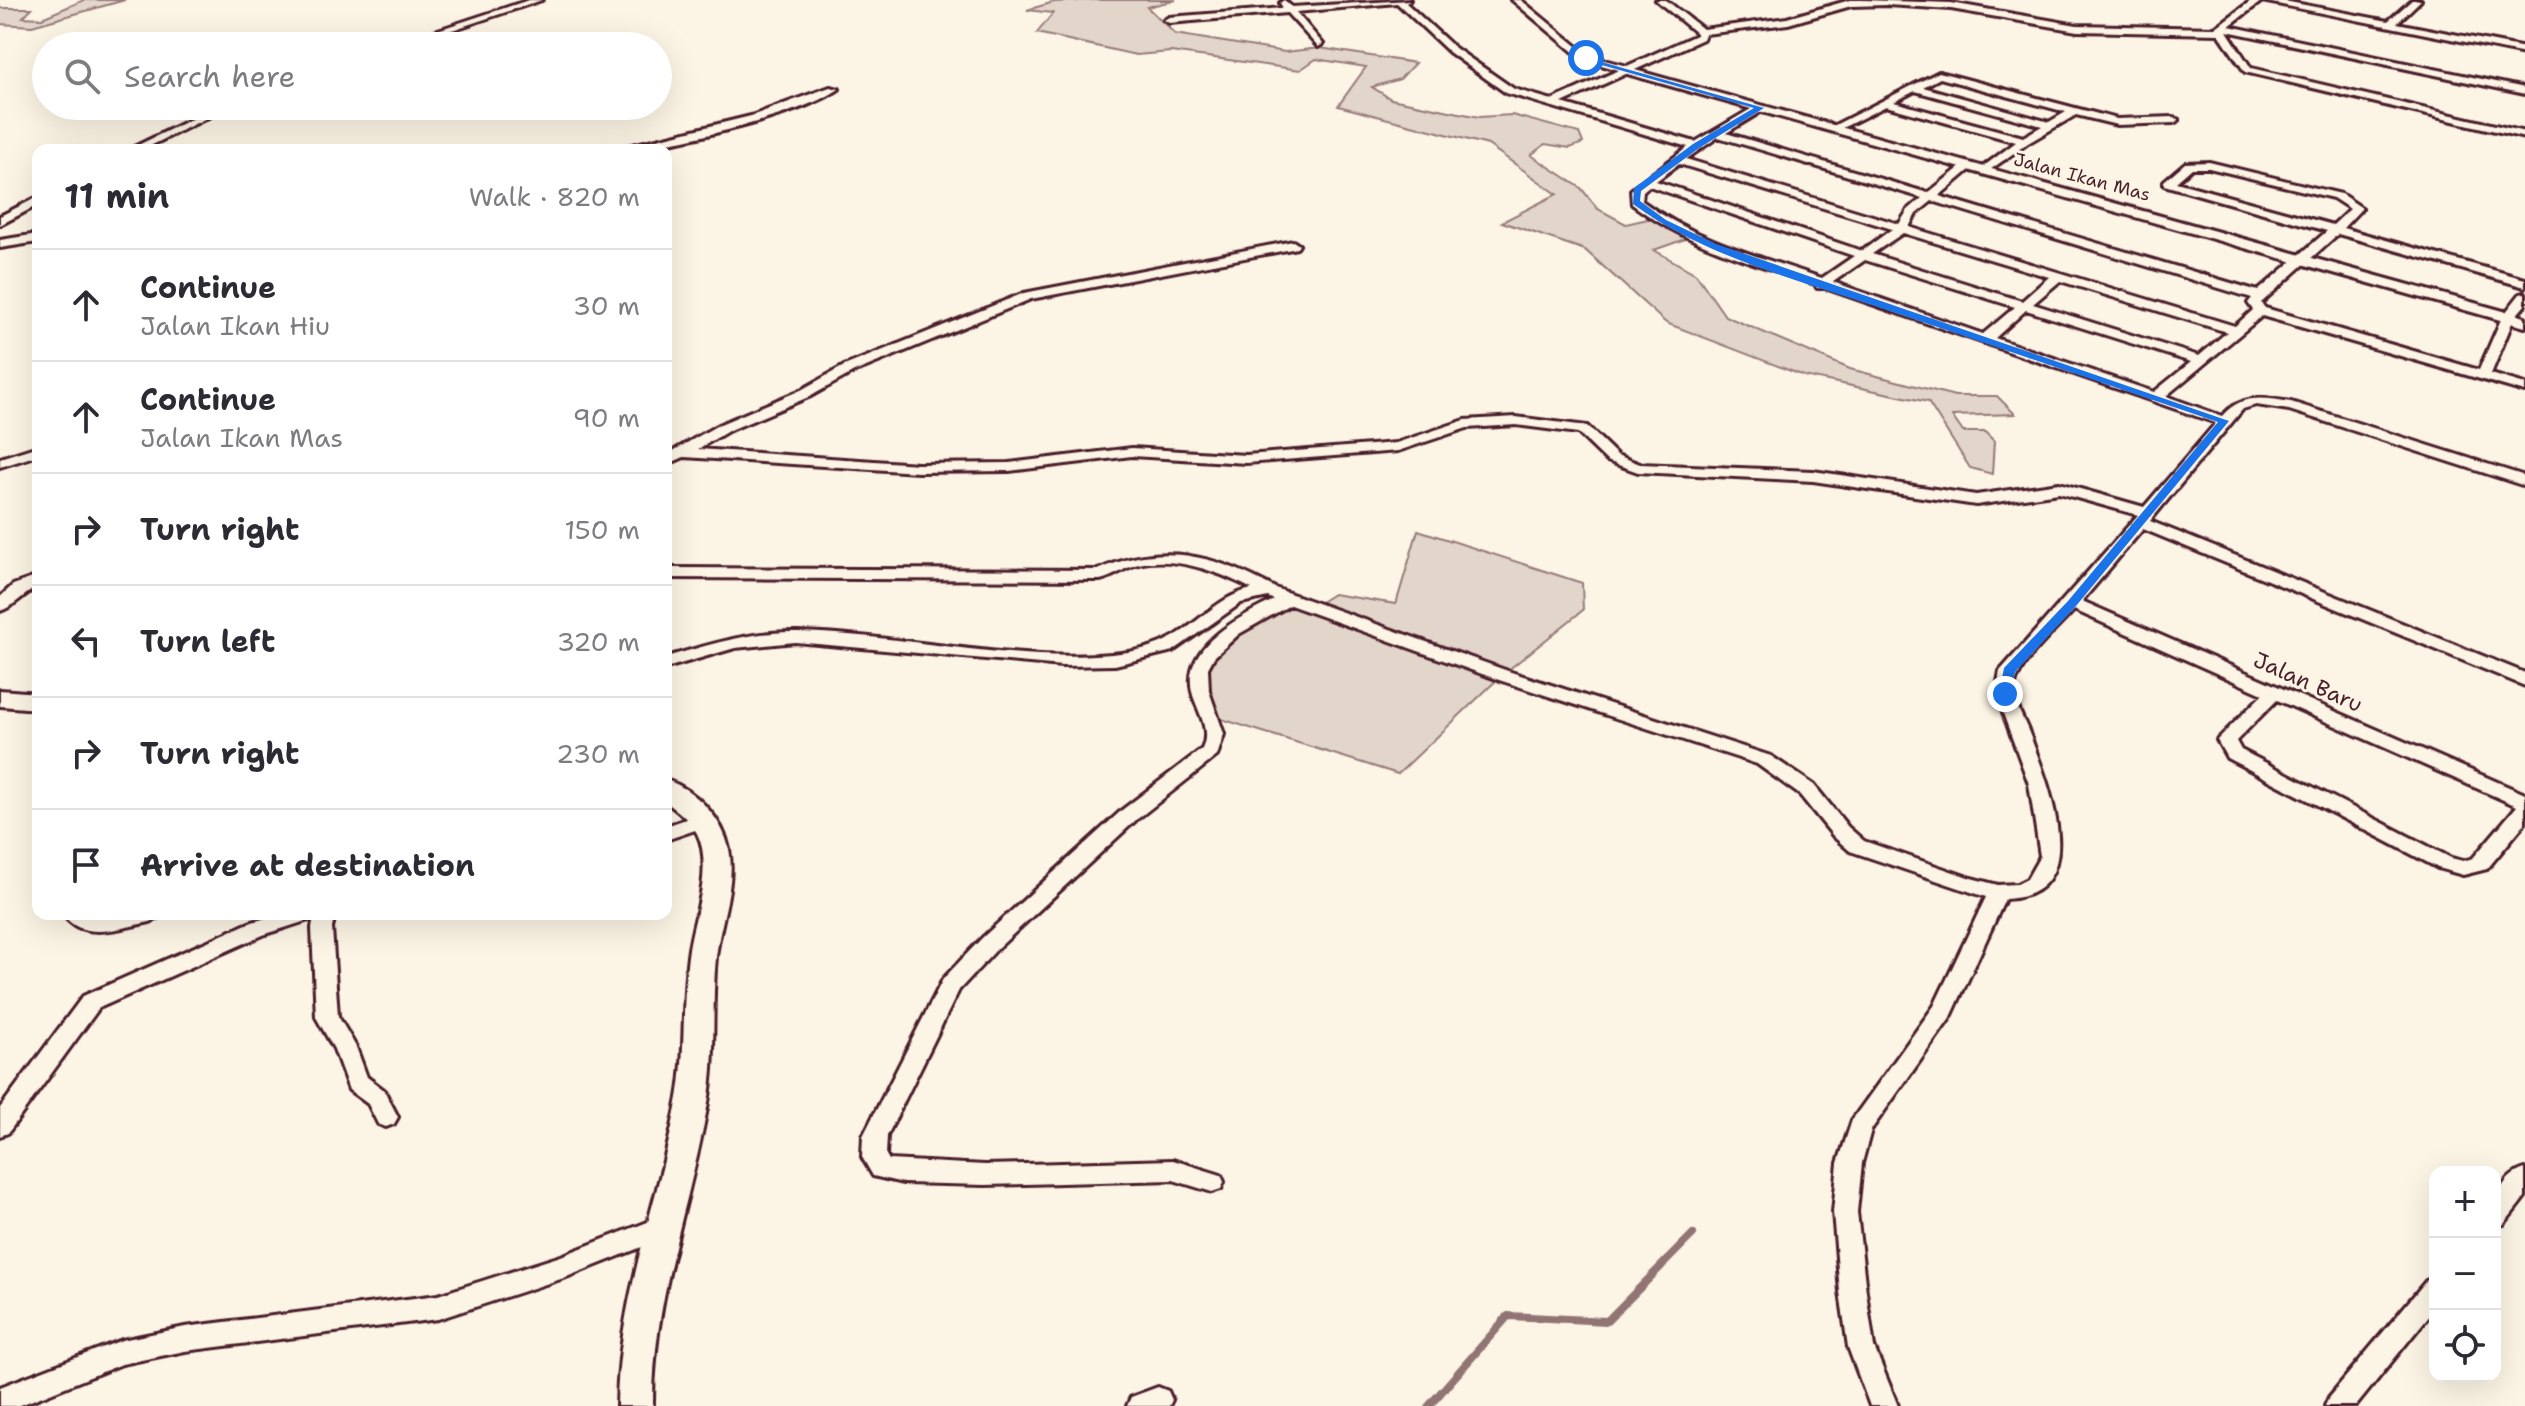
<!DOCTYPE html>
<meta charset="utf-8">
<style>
:root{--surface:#fff;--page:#f7f7f7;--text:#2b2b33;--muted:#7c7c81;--line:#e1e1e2}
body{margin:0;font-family:"Shantell Sans",sans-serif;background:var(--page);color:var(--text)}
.controls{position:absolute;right:24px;bottom:24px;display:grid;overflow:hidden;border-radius:16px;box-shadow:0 8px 32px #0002}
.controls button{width:72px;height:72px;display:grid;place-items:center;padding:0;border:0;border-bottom:2px solid var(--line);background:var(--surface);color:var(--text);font:40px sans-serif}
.stop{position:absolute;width:24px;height:24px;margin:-18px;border:6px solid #1a73e8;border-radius:50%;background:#fff}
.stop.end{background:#1a73e8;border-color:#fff;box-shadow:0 2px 8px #0008}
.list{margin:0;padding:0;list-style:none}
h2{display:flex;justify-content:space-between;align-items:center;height:104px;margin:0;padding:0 32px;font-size:34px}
h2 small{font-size:26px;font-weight:400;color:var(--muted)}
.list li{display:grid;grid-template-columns:52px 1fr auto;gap:24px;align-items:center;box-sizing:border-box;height:112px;padding:0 32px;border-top:2px solid var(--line)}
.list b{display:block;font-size:30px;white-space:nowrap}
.list p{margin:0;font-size:26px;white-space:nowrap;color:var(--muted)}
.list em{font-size:26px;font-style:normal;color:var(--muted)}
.icon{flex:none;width:44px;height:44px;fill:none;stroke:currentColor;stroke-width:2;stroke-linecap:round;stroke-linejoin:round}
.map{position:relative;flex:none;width:2525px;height:1406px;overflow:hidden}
.search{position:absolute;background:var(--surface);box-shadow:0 8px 32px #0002;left:32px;top:32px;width:640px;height:88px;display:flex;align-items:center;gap:20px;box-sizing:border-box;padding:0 28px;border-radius:44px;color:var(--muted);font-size:30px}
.panel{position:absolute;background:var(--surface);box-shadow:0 8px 32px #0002;left:32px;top:144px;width:640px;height:776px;border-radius:16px}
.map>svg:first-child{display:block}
.green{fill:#e2d5ca;stroke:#967a7a;stroke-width:2}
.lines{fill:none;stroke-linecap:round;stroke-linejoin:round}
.stream{stroke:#917474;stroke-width:8}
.street-casing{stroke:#4a1f2b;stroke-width:6}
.secondary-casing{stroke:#4a1f2b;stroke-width:6}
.street{fill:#fcf5e5;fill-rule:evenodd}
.secondary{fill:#fcf5e5;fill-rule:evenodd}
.route{fill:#1a73e8}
.labels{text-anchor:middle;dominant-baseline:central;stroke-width:6;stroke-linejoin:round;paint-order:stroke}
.far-street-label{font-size:18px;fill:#4a1f2b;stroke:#fcf5e5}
.street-label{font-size:22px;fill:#4a1f2b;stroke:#fcf5e5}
</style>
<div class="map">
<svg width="2525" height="1406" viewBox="0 0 2525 1406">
<rect width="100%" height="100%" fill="#fcf5e5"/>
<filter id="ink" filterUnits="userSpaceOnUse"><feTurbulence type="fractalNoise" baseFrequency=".0125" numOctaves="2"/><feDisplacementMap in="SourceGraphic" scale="16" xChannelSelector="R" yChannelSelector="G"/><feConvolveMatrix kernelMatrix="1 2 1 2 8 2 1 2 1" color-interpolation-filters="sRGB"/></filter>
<g filter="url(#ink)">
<path class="green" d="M84,0H125L32,26L0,24V8H32L23,17L42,18Z
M1090,0H1176L1147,7L1175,34L1285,52L1320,48L1415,63L1400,79L1372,87L1391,99L1479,117L1512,115L1579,133L1583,143L1570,148L1545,144L1531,155L1581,188L1598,209L1626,224L1652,218L1688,238L1654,250L1696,274L1725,316L1850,369L1955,396H1997L2015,414L1952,416L1963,432H1985L1994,441L1992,474L1970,468L1928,402L1804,376L1666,323L1585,250L1502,222L1557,194L1488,145L1338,106L1366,67L1316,59L1300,70L1171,52L1136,55L1037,33L1053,13L1027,10L1054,2Z
M1418,530L1582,583L1583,610L1502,675L1398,774L1218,718L1199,685C1210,643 1256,615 1294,599L1314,606L1333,594L1396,604Z"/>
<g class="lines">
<path class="stream" d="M1429,1406L1508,1316L1607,1321L1693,1234"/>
<g class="street-casing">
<path id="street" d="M529,0H542L404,46H389Z
M1284,0L1292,7L1410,0L1406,3L1455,48L1514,89L1552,100L1619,70L1583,60L1512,0H1521L1589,56L1627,66L1696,35V33L1656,0H1666L1703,29L1787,18L1850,0H1862L1951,3L2077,25L2215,28L2252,0H2279L2388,21L2412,0H2421L2397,23L2525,48V54L2262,1L2229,26L2525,88V94L2227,31L2251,68L2525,132V138L2245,72L2219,34L2077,31L1951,9L1887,5L1851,6L1788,24L1705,34L1703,39L1562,103L1695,142L1756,106H1764V110L1726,133L1928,193L1963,165H1971V169L1939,196L2258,291L2327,231L2164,185V181L2185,163L2209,162L2341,194L2362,208L2343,228L2525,279V287L2338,234L2261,303L2265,308L2479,370L2502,317L2520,294L2525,293V305L2514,318L2491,374L2525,384V392L2262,316L2166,396L2222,416C2242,393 2264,398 2291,402L2525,476V486L2289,410L2256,405L2243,409L2150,521L2525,673V686L2143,529L2082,601L2525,794V823L2487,869L2463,875L2438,868L2227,758L2217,740L2263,694L2074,610C2057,630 2013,666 2014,693C2015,705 2025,722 2029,733C2048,783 2095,895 2005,899L1951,1017L1871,1130L1862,1163L1857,1212L1866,1292L1874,1347L1898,1406H1870L1848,1347L1840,1292L1833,1212L1838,1163L1852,1120L1934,1006L1986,897L1850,851L1834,837L1800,795L1757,764L1496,679L1290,605L1239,634L1214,657L1208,668L1209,691L1224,734L1217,756L1136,820L996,950L959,990L887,1136L886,1155L889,1160L985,1165L1173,1160L1221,1175L1224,1182L1221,1189L1212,1192L1173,1180L985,1185L903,1183L873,1176L862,1157L863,1136L943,979L982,938L1122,810L1202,749C1210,732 1201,717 1195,701C1174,650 1237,618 1274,600L1268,597L1241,603L1173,651L1115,665L1062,666L795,642L735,648L666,668V657C709,645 752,631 797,632C901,634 1007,663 1112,654C1134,652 1156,647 1175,636C1203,619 1220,596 1252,589C1220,572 1173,554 1135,565C1123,569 1113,577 1100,580L666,578V568L1098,570C1162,541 1215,555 1275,588L1508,671L1771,756L1814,785L1848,827L1864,841L1971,878L1998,885L2017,884L2027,879L2040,856L2029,784L1996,694L2000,671L2138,515L2059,493L1976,505L1813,481L1638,472L1607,461L1578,433L1516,425L1467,428L1398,451L1246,463L1132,456L1009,471L918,472L684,457L666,465V455L718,425L801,390L844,366L1024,293L1293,241L1299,245L1297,248L1031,299L854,372L811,396L728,431L698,449L918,464L1009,463L1132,448L1246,455L1396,443L1465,420L1516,417L1587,426L1617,455L1640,464L1813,471L1976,495L2059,483L2144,507L2216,423L1825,288H1817L1815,284C1752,262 1686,245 1632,204L1631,190L1688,147L1506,93L1449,52L1397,3L1296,12L1323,44L1318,47L1287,13L1169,23L1164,20L1169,17L1283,8L1280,3ZM1718,137L1922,198L1908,210L1899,224L1686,159ZM1679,164L1892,229L1862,251L1656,181ZM2192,168H2209L2333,198L2350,209L2333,225L2176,182ZM1649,186L1854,256L1822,278C1760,257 1695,240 1642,201L1643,191ZM1932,201L2252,298L2248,303L2253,310L2235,326L1909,227L1916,214ZM1903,233L2049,277L2022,301L1872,254ZM1865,260L2015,307L1983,334L1833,282ZM2060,281L2227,332L2199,356L2033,304ZM2026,310L2191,362L2154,392L1995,338ZM2277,700L2517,806L2473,858L2463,861L2451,858L2241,750L2236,741Z
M1939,72L2117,119L2174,117L2179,120L2174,123L2117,125L2076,115L2028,143L1984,174L1978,171L1980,169L2016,142L1886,106L1838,130L1829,128ZM1940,78L2066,112L2049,122L1923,87ZM1915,91L2042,126L2023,137L1894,102Z
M830,87L839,89C801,116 660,150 612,150L751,116Z
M218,106H231L142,150H128Z
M38,197V205L0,225V216Z
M38,234V242L0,248V240Z
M38,446V455L0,467V458Z
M38,576V587C24,593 14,607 0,611V597L13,585Z
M703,813L710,815L713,820L710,825L666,840V826Z
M63,914H92L98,917L160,914L157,919L150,922C123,927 81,943 63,914Z
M280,914H335L332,928L338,1016L356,1047L367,1077L384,1090L398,1117L394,1124L386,1127L378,1124L368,1104L349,1090L334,1049L316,1017L312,928L314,916L312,919L263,935L99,1008L8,1133L0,1136V1108L83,996L249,923Z
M2525,1169V1197L2504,1224L2495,1227C2495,1202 2498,1178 2525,1169Z
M663,1216L672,1219L675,1227L672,1235L564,1278L438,1319L185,1351L122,1364L18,1406H0V1387L122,1340L185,1327L438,1295L561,1256Z
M2435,1277V1308L2356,1406H2325L2329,1397L2426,1281Z
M1158,1387L1168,1391L1172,1400L1169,1406H1127L1131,1397Z"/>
</g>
<g class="secondary-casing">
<path id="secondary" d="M1624,67L2525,317V327L1624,73Z
M0,690L38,693V709L0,706Z
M666,780C695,789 723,819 729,849C736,885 720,921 716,957C711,1007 717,1058 707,1108C689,1209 652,1302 653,1406H617C618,1302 656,1209 676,1108C687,1058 681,1007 688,956C692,921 709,885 702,848C698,826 683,815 666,802Z"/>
</g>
<use href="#street" class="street"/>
<use href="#secondary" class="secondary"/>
</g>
</g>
<path class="route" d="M1584,57L1764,108L1699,148L1641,191L1640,201L1666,220L1716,244L2229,421L2076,606L2015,672L2010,697L1999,694L2004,668L2068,601L2218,422C2103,383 1988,344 1872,305C1792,278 1702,255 1633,204L1634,188L1693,144L1754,108L1584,60Z"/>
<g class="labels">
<g class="far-street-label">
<text transform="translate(2082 177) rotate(15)">Jalan Ikan Mas</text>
</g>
<g class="street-label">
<text transform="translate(2308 682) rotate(24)">Jalan Baru</text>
</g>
</g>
</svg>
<div class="controls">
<button>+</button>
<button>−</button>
<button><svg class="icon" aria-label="locate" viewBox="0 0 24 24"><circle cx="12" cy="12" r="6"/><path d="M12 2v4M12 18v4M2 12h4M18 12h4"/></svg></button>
</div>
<div class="stop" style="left:1586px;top:58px"></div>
<div class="stop end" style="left:2005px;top:694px"></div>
<div class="search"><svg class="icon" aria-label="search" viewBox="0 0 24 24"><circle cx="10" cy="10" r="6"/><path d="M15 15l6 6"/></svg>Search here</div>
<section class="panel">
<h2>11 min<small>Walk · 820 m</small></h2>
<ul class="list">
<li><svg class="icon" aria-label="ahead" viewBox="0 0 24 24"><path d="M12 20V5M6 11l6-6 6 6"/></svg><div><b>Continue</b><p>Jalan Ikan Hiu</p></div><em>30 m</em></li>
<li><svg class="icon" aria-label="ahead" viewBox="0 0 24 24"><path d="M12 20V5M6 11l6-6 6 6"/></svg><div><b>Continue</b><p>Jalan Ikan Mas</p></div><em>90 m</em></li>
<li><svg class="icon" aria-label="right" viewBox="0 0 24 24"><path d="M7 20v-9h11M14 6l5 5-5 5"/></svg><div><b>Turn right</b></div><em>150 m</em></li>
<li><svg class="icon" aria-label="left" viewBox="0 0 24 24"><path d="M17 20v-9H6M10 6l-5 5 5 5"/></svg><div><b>Turn left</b></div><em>320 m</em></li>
<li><svg class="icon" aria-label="right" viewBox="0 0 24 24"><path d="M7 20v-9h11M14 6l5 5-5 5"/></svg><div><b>Turn right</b></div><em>230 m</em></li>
<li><svg class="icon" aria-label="arrive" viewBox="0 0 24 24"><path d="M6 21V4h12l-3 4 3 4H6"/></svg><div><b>Arrive at destination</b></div></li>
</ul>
</section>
</div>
